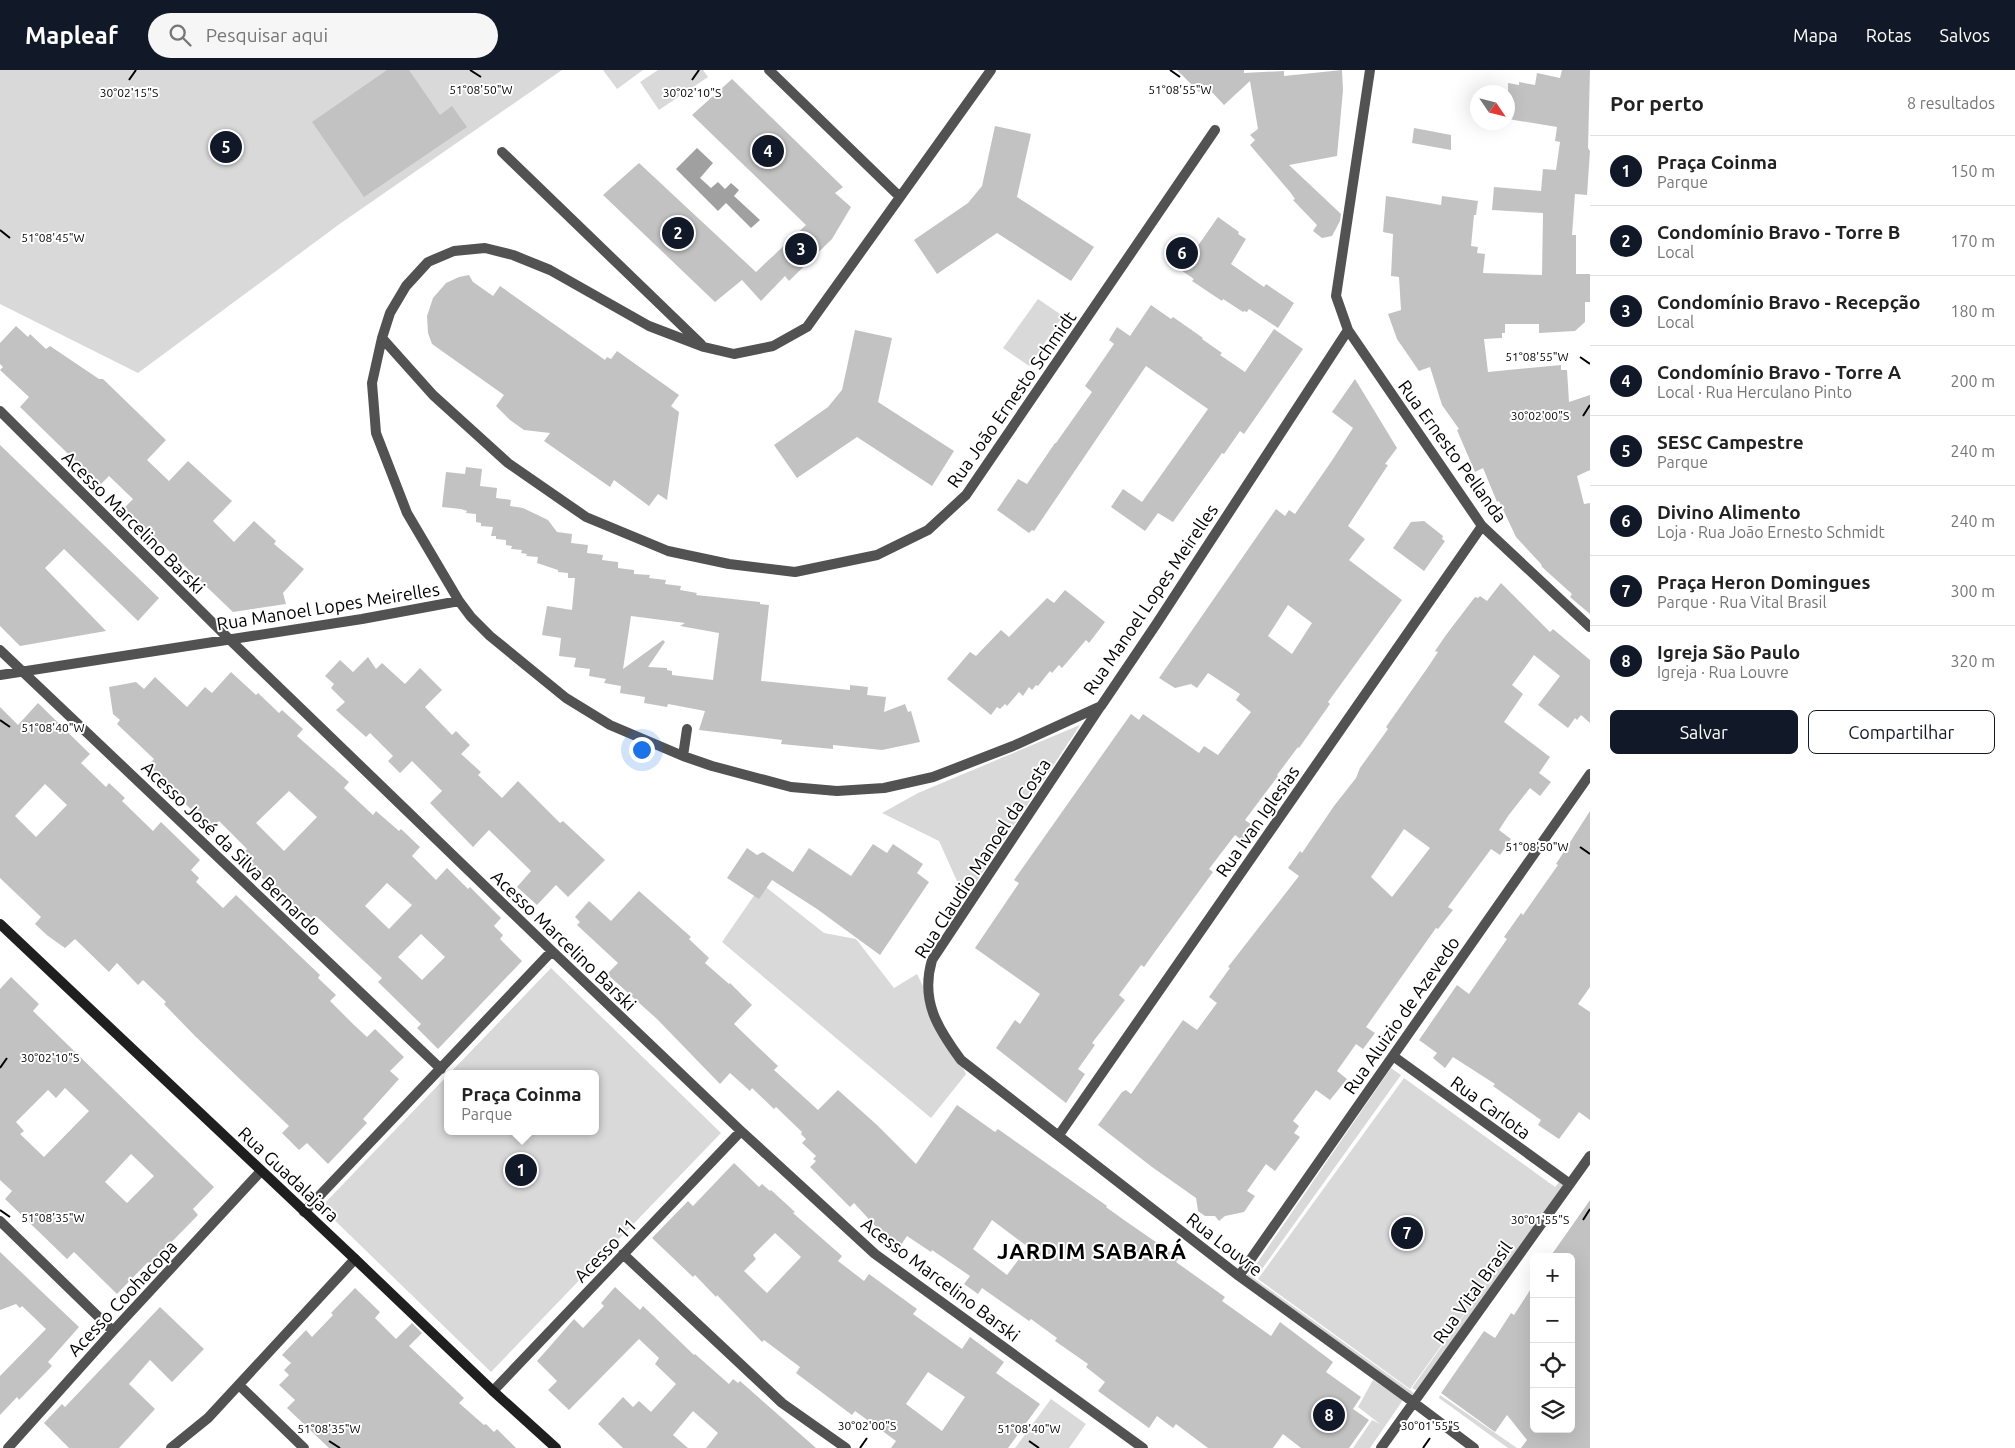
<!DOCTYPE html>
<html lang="pt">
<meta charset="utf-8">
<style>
:root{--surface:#fff;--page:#f6f6f6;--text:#222;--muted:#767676;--line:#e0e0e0;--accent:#111827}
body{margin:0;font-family:Ubuntu,sans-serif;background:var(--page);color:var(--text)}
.controls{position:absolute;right:15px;bottom:15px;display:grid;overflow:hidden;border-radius:8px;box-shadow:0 5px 20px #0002}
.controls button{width:45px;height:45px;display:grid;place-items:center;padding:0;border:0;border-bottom:1px solid var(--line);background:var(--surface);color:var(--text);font:25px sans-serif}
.compass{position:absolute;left:1470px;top:15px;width:45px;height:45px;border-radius:50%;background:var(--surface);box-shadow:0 5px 20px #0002;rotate:125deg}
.you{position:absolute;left:641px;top:679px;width:18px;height:18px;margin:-12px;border:4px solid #fff;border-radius:50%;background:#1a73e8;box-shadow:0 0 0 8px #1a73e833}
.badge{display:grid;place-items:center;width:32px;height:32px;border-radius:50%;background:var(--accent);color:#fff;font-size:16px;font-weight:700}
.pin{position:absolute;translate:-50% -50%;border:2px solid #fff;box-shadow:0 1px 5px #0006}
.popup{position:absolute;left:444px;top:1000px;width:155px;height:65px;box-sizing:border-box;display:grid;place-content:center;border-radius:8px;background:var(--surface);filter:drop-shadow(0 1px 4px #0005);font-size:16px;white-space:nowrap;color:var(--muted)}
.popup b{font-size:19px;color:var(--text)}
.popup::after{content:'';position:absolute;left:50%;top:100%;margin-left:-10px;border:10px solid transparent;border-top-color:var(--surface)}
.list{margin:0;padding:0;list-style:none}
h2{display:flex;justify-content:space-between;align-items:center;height:65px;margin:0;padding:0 20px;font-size:21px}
h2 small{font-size:16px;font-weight:400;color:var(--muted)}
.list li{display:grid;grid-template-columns:32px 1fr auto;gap:15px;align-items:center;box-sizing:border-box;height:70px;padding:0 20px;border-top:1px solid var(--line)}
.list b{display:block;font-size:19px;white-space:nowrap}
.list p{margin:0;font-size:16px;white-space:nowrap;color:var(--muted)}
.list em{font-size:16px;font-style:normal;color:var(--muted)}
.actions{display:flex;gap:10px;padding:15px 20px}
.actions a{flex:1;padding:11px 0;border:1px solid var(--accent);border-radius:8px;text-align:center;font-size:18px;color:var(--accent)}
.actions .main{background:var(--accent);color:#fff}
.icon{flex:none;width:28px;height:28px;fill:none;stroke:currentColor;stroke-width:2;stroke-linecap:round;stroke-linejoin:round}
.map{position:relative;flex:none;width:1590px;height:1378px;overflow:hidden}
header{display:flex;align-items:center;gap:30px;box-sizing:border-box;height:70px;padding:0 25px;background:var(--accent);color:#fff}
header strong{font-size:24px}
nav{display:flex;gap:28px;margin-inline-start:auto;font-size:18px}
.search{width:350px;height:45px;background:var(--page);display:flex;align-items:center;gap:12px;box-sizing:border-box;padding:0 18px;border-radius:28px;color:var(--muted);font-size:19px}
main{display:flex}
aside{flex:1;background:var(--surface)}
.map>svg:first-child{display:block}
.green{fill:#d9d9d9}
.water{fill:#a0a0a0}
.building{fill:#c2c2c2;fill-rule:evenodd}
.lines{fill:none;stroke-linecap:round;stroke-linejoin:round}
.street{stroke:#525252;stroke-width:10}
.secondary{stroke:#1f1f1f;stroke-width:10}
.ticks{fill:none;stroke:#000;stroke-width:2}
.labels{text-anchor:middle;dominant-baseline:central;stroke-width:4;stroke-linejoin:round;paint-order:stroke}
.street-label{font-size:18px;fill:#000;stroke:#fff}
.district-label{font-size:22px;font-weight:bold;letter-spacing:1px;fill:#000;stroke:#fff}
.ticks-label{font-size:12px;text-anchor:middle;fill:#000;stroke:#fff;stroke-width:4;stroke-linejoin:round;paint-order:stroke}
</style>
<header>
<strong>Mapleaf</strong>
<div class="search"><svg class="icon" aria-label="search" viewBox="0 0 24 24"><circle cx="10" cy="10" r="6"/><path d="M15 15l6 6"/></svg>Pesquisar aqui</div>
<nav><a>Mapa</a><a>Rotas</a><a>Salvos</a></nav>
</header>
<main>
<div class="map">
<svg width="1590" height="1378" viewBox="0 0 1590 1378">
<rect width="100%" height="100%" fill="#fff"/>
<path class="green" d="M0,0H562L341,153L138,303L0,234Z
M603,0H643L617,19Z
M658,0H703L708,7L659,40L640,12Z
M1038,229L1063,246L1029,296L1003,278Z
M1080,655L965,829L939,771L882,743L918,723Z
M762,814L824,863L856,869L894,918L917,904L966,1004L931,1048L722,872Z
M551,898L721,1063L491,1302L321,1137L447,1006V1061H595V1004H449Z
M1391,998L1401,1005L1257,1206L1251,1202Z
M1404,1008L1555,1117L1560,1111L1567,1115L1416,1320L1412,1318L1514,1175L1410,1319L1258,1209Z
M1248,1204L1414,1323L1411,1327L1245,1208Z
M1373,1310L1403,1330L1370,1378H1353L1372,1350L1380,1354L1358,1337Z
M1440,1325L1517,1378H1508L1439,1328Z
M1051,1329L1086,1354L1069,1378H1015Z"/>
<path class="water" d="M697,78L713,93L700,108L711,118L718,112L725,119L731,113L739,120L734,126L760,150L751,158L726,133L718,141L676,99Z"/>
<path class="building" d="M387,0H409L440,45L452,36L467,57L364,127L312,52Z
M1177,0H1244V3L1284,1V6L1342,0L1343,20L1337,86L1289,95L1341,144L1340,151L1332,166L1322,168L1313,161L1317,155L1293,130L1295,129L1290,122L1250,75L1255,70L1250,65L1258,59L1250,11L1224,35L1210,20L1208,22L1204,17L1199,22Z
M1562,0H1590L1588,78L1590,81L1587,125L1575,124L1572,165H1576V204H1590V232H1585V252L1575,261L1539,263V254H1505V263H1502V268L1484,269L1488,302L1561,295V300H1567L1569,332L1590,325V400L1577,406L1584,434L1590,433V544L1570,527L1572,524L1542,497L1541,494L1516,467L1499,431L1497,432L1483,398L1475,402L1457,360L1459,359L1442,335L1430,297L1419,301L1397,269L1388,244L1401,240L1399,207L1391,206L1393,164L1383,162L1386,126L1441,135L1442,126L1478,131L1476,145H1474L1471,176L1478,177L1477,183L1485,184L1483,203L1542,205L1543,143L1492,140L1494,117L1541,121L1543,99L1556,100L1560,72L1555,71L1557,57L1508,49V13L1519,15V12L1535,15L1537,3L1560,8Z
M732,9L843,117L835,123L851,137L832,169L789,211L785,206L761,231L742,210L715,232L603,125L639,93L756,202L806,155L692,45Z
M995,56L1031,64L1017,127L1094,177L1071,211L997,163L937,204L914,170L968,133L982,116Z
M1414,58L1451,65V80L1412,73Z
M1218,147L1239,162L1238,164L1246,169L1231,194L1264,217L1266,214L1294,233L1278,258L1249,239L1247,242L1244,241L1243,242L1223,229L1222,231L1192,211L1194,209L1172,194L1186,168L1197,177Z
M469,205L473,212L493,226L500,216L605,290L607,287L611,289L617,281L679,325L671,336L679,342L667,430L658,424L649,436L614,410L610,417L544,371L550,363L524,360L510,350L496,336L504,325L432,274L428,263L427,246L433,228L446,213L459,207Z
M1151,235L1171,249L1173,247L1203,268L1202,269L1222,283L1220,285L1245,302L1274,259L1303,279L1244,364L1240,361L1224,384L1222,383L1173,452L1158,443L1145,461L1111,437L1123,419L1142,432L1208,339L1146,296L1034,461L1032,460L1029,463L997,440L1018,409L1027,414L1055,373H1056L1092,322L1085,316L1114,274L1109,270L1117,257L1130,266Z
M16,256L28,267L30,264L46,279L50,276L99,309H103L166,370L147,390L169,411L188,391L232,431L213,451L234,472L254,451L276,471L274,474L304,499L283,523L286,534L233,542L124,438L133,429L109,406L100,415L20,337L29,327L0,300L3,297L0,294V273Z
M855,260L892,268L878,332L954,381L932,416L857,367L797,408L774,375L828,337L842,320Z
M1355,309L1397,378L1385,394L1388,395L1348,456L1365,469L1349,490L1402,530L1328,632L1330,634L1299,678L1298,677L1277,705L1278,706L1245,750L1256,758L1245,773L1235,765L1209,799L1213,802L1154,883L1144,897L1141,895L1119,925L1125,930L1092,973L1095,975L1078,999L1085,1004L1066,1033L996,978L1015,950L1020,954L1040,924L975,878L1019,813L1014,810L1131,644L1139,650L1143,644L1199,683L1204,676L1218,685L1251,642L1236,630L1240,624L1208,603L1197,618L1191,614L1175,618L1159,608L1276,439L1285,446L1289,440L1295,444L1333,389L1353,358L1332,342ZM1288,535L1312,553L1292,584L1268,566Z
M0,375L159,528L138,551L64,479L45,498L106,561L20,576L0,556Z
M466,397L482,399L480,416L497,418L496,428L511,430L510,436L523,438L548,450L557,462L572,464L571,473L588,475L587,483L603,485L602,490L618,492V498L634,500V504L650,505L649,508L666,510L665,514L681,516L680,520L697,523L696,525L760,532V534L769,535L761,611L850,620V615L868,617L867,625L886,627L884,642L905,634L908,642L911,641L920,672L882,680L833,675V679L781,674L782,670L699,660L705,641L668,634L667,637L644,633L645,627L620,623L621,616L604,613L606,609L589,606L590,599L574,597L576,588L559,586L561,568L542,565L547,536L572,540L575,508H568V503L558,502V500L537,493L538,487L526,486L527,484L521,483L522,480L511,479L512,476L506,475V470L496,469V466H491L493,457L481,456V453L476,452V444L466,443L467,441L461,439L442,437L446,402L465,404ZM631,546L685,553L680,556L719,563L713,610L672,605V601L667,600V598L648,597L665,572L663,570L623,599Z
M1424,451L1443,466L1442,469L1445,471L1424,501L1393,478L1411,452Z
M1501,513L1550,562L1553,559L1590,590V653L1581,645L1577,650L1575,648L1568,658L1538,635L1560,606L1534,585L1512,615L1523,624L1504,652L1550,687L1539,703L1551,712L1540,726L1530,718L1508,746L1499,760L1511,769L1500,785L1491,779L1448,837L1453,840L1438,859L1436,858L1366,957L1375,963L1363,979L1356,974L1337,1001L1347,1009L1330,1030L1316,1020L1293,1051L1299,1056L1294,1063L1300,1067L1275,1101L1266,1094L1247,1121L1255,1126L1244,1142L1225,1146L1219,1151L1215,1146H1205L1198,1141L1196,1128L1152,1097L1098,1055L1122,1022L1126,1020L1131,1024L1183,950L1197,960L1217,933L1209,927L1230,898L1228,897L1299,806L1288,798L1300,781L1302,783L1334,736L1356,708L1360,698L1388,659L1386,657L1428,597L1438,582L1435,581L1446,565L1475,527L1478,528L1480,526L1487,531ZM1404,759L1430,778L1392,827L1371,807Z
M1065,520L1105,552L1089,573L1086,570L1062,598L1059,595L1052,603L1050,601L1038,616L1036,615L1032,620L1029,617L1023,626L1019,622L1007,636L1005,634L1000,639L997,637L991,645L947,609L970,582L976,586L1001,560L1009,567L1047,528L1054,533Z
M368,587L376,599L382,593L405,614L420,598L442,620L425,637L452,665L456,661L470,675L461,684L481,702L478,705L502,728L518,711L560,753L563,751L605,790L568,827L556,815L537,835L517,817L531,801L489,760L473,777L430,733L442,721L412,691L400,703L388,691L393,686L370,663L366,667L336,640L345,632L331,618L334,614L325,606L340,590L353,602Z
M231,602L256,625L258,623L279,643L282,640L303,659L297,666L349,712L344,718L373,745L376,741L399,761L401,759L420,777L412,786L436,810L447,798L468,819L470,817L501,848L494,856L503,865L500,869L522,891L438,979L417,958L421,954L378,912L382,908L317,847L310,854L260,806L240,787L247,779L219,751L211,758L174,723L148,695L154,689L117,654L120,650L113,644L109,617L136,612L144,619L155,607L187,637L205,617L212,623ZM289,721L317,747L284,781L256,753ZM387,813L412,835L389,859L365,836ZM421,864L445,887L422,910L398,887Z
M38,633L90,684L81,693L106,717L109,713L125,728L122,731L153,761L161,752L200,790L191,800L199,808L196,812L223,838L236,825L320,905L318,908L336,925L330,931L353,954L367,967L375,959L404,987L390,1001L399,1009L363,1049L367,1053L328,1094L307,1073L299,1080L282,1063L289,1056L195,966L164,934L166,932L143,910L138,915L117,893L109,902L75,869L65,878L48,866L35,854L41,847L0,808V637L18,655ZM45,714L67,735L36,767L15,746Z
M1590,741V917L1578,934L1590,942V1050L1579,1042L1559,1069L1538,1055L1541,1050L1493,1016L1495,1014L1453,987L1445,998L1433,988L1437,983L1419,970L1457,915L1469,924L1507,869L1504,867L1521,843L1523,845L1558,795L1556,794Z
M873,774L887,783L893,774L923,794L917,803L929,812L880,885L817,839L772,810L759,829L727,808L747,778L757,785L763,782L793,802L809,778L851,806Z
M639,821L691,867L689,869L709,888L705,893L729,914L730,913L752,935L734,954L778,996L774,1000L818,1040L838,1020L877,1055L916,1094L957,1035L995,1062L998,1059L1107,1136L1106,1137L1124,1150L1179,1188L1176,1192L1225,1227L1222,1231L1271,1266L1280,1252L1333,1292L1326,1302L1361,1327L1353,1339L1369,1350L1349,1378H1301L1283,1364L1273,1378H1208L1176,1354L1173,1358L1157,1346L1149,1358L1098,1321L1105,1312L1086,1297L1088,1294L1055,1271L1057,1268L1031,1249L1029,1251L982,1218L978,1224L964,1214L970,1206L932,1180L931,1182L907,1166L899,1178L886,1168L875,1160L877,1158L854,1133L850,1137L810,1097L816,1091L813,1089L816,1086L802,1073L806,1069L801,1064L802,1062L776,1037L774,1039L752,1018L750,1021L730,1003L720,1014L657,949L607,904L618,893L577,855L580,852L575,847L589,831L611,851ZM992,1150L1028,1177L1007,1205L973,1179Z
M11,907L39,934L33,941L214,1117L193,1139L198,1145L150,1194L148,1192L117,1224L74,1182L67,1189L5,1129L12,1121L0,1110V919ZM65,1018L89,1041L44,1087L20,1064L24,1061L16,1052L48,1020L56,1028ZM131,1084L154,1106L127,1133L105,1112Z
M734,1093L759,1117L762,1114L770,1121L771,1120L795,1142L793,1143L842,1186L838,1191L864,1211L869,1204L917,1239L913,1244L962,1279L970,1267L1004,1292L996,1303L1040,1334L1008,1378H891L896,1371L855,1341L852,1345L796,1303L800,1297L764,1270L762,1272L717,1225L716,1227L695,1205L693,1207L652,1168L688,1131L693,1136ZM775,1163L801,1187L767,1223L744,1201L756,1189L753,1185ZM928,1302L965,1327L942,1361L906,1334Z
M1590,1130V1378H1521L1527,1370L1507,1345L1495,1362L1441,1323L1484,1261L1495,1268L1511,1243L1514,1245L1534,1214V1359H1571V1187H1550Z
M0,1182L79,1257L48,1292L52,1296L19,1330L17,1327L0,1345V1306L46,1259L22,1236L20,1238L16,1234L0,1240Z
M615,1217L640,1240L643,1236L694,1285L695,1284L729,1314L733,1309L738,1313L740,1311L816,1378H706L718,1363L693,1341L673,1365L688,1378H623L598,1354L623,1327L633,1337L639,1331L651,1342L676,1314L655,1294L659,1288L639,1269L569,1340L548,1320L557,1311L537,1291L574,1249L583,1258L604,1236L601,1233Z
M355,1218L380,1242L375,1248L396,1269L412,1253L422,1263L409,1276L464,1328L459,1333L484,1355L486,1354L494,1362L497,1359L516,1378H329L287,1338L295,1330L279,1315L289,1305L284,1300L291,1293L282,1285L306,1260L312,1267L333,1245L331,1243Z
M160,1237L204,1279L172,1312L150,1290L129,1314L155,1339L119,1378H69L44,1353L62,1334L65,1337Z"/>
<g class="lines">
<path class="street" d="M769,0L900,127
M991,0L807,257L773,276L734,284L704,277L649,256L550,200L513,185L485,178L454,181L428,192L406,216L390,243L382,268L372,313L376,363L407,443L459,531L471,547L490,566L566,628L610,655L683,686L712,696L791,717L837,721L884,718L933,707L1013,676L1101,636L1157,553L1348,260
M1370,0L1336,226L1348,260L1482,456L1590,557
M502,82L701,274
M382,268L433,325L508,393L586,447L668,481L729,494L795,502L877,485L928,460L966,425L1215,60
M0,341L228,568L552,881L741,1061L875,1184L1143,1378
M0,580L441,999
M0,605L362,549L459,531
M1100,637L932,890C920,931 938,959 961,990L1239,1206L1413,1332L1474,1378
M683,686L687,659
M1393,986L1570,1114
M1059,1065L1482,456
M304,1142L552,881
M0,1151L113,1261
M623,1184L782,1333L846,1378
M1239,1206L1590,704
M239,1315L304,1378
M493,1321L741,1061
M8,1378L113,1261L261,1101
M171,1378L208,1348L355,1189
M1381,1378L1590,1086"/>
<path class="secondary" d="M0,854L355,1189L493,1321L556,1378"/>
</g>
<path class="ticks" d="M470,0L481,7M1170,0L1180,7M129,10L136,0M692,10L699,0M0,160L10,168M1580,287L1590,294M1583,346L1590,335M0,650L10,657M1580,777L1590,784M0,998L7,988M0,1140L10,1147M1583,1150L1590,1139M329,1371L340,1378M1029,1371L1039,1378M860,1378L867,1368M1423,1378L1430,1368"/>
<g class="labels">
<g class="street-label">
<text transform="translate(1011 329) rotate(-55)">Rua João Ernesto Schmidt</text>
<text transform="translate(1453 381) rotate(54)">Rua Ernesto Pellanda</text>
<text transform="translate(134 452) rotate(45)">Acesso Marcelino Barski</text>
<text transform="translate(1150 529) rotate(-56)">Rua Manoel Lopes Meirelles</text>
<text transform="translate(328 536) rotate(-9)">Rua Manoel Lopes Meirelles</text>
<text transform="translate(1257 751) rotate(-55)">Rua Ivan Iglesias</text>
<text transform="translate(232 778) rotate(44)">Acesso José da Silva Bernardo</text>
<text transform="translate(982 788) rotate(-57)">Rua Claudio Manoel da Costa</text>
<text transform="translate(564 870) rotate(44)">Acesso Marcelino Barski</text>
<text transform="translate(1401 945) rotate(-55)">Rua Aluizio de Azevedo</text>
<text transform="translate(1491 1037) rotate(36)">Rua Carlota</text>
<text transform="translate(289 1104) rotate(43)">Rua Guadalajara</text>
<text transform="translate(1225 1174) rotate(38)">Rua Louvre</text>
<text transform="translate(605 1180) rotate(-46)">Acesso 11</text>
<text transform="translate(941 1209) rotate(37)">Acesso Marcelino Barski</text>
<text transform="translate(1472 1222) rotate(-54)">Rua Vital Brasil</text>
<text transform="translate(122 1228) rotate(-47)">Acesso Coohacopa</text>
</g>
<g class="district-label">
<text x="1092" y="1180">JARDIM SABARÁ</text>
</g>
</g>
<g class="ticks-label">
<text x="481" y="24">51°08'50"W</text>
<text x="1180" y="24">51°08'55"W</text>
<text x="129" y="27">30°02'15"S</text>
<text x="692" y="27">30°02'10"S</text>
<text x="53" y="172">51°08'45"W</text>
<text x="1537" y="291">51°08'55"W</text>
<text x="1540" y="350">30°02'00"S</text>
<text x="53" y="662">51°08'40"W</text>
<text x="1537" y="781">51°08'50"W</text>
<text x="50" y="992">30°02'10"S</text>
<text x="53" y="1152">51°08'35"W</text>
<text x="1540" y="1154">30°01'55"S</text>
<text x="867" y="1360">30°02'00"S</text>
<text x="1430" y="1360">30°01'55"S</text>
<text x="329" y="1363">51°08'35"W</text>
<text x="1029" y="1363">51°08'40"W</text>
</g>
</svg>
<div class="controls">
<button>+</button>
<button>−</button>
<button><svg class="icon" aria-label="locate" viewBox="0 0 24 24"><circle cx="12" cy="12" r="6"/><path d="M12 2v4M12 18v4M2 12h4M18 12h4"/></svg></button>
<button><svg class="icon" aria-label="layers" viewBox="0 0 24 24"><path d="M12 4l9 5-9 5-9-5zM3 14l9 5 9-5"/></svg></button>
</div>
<svg class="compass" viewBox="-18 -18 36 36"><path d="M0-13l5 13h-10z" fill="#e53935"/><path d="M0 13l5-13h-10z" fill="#767676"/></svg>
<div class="you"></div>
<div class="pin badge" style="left:521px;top:1100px">1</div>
<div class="popup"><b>Praça Coinma</b>Parque</div>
<div class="pin badge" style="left:678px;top:163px">2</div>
<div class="pin badge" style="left:801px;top:179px">3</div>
<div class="pin badge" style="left:768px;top:81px">4</div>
<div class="pin badge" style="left:226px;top:77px">5</div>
<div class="pin badge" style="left:1182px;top:183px">6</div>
<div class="pin badge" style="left:1407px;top:1163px">7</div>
<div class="pin badge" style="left:1329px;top:1345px">8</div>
</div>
<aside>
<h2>Por perto<small>8 resultados</small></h2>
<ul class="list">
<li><span class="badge">1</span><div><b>Praça Coinma</b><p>Parque</p></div><em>150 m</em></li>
<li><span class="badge">2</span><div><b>Condomínio Bravo - Torre B</b><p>Local</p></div><em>170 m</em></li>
<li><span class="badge">3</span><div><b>Condomínio Bravo - Recepção</b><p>Local</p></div><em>180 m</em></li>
<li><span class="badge">4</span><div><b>Condomínio Bravo - Torre A</b><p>Local · Rua Herculano Pinto</p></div><em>200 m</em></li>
<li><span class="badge">5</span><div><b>SESC Campestre</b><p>Parque</p></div><em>240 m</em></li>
<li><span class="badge">6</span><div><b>Divino Alimento</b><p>Loja · Rua João Ernesto Schmidt</p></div><em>240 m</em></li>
<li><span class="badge">7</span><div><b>Praça Heron Domingues</b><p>Parque · Rua Vital Brasil</p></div><em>300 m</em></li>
<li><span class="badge">8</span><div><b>Igreja São Paulo</b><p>Igreja · Rua Louvre</p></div><em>320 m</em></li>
</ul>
<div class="actions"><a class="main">Salvar</a><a>Compartilhar</a></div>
</aside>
</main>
